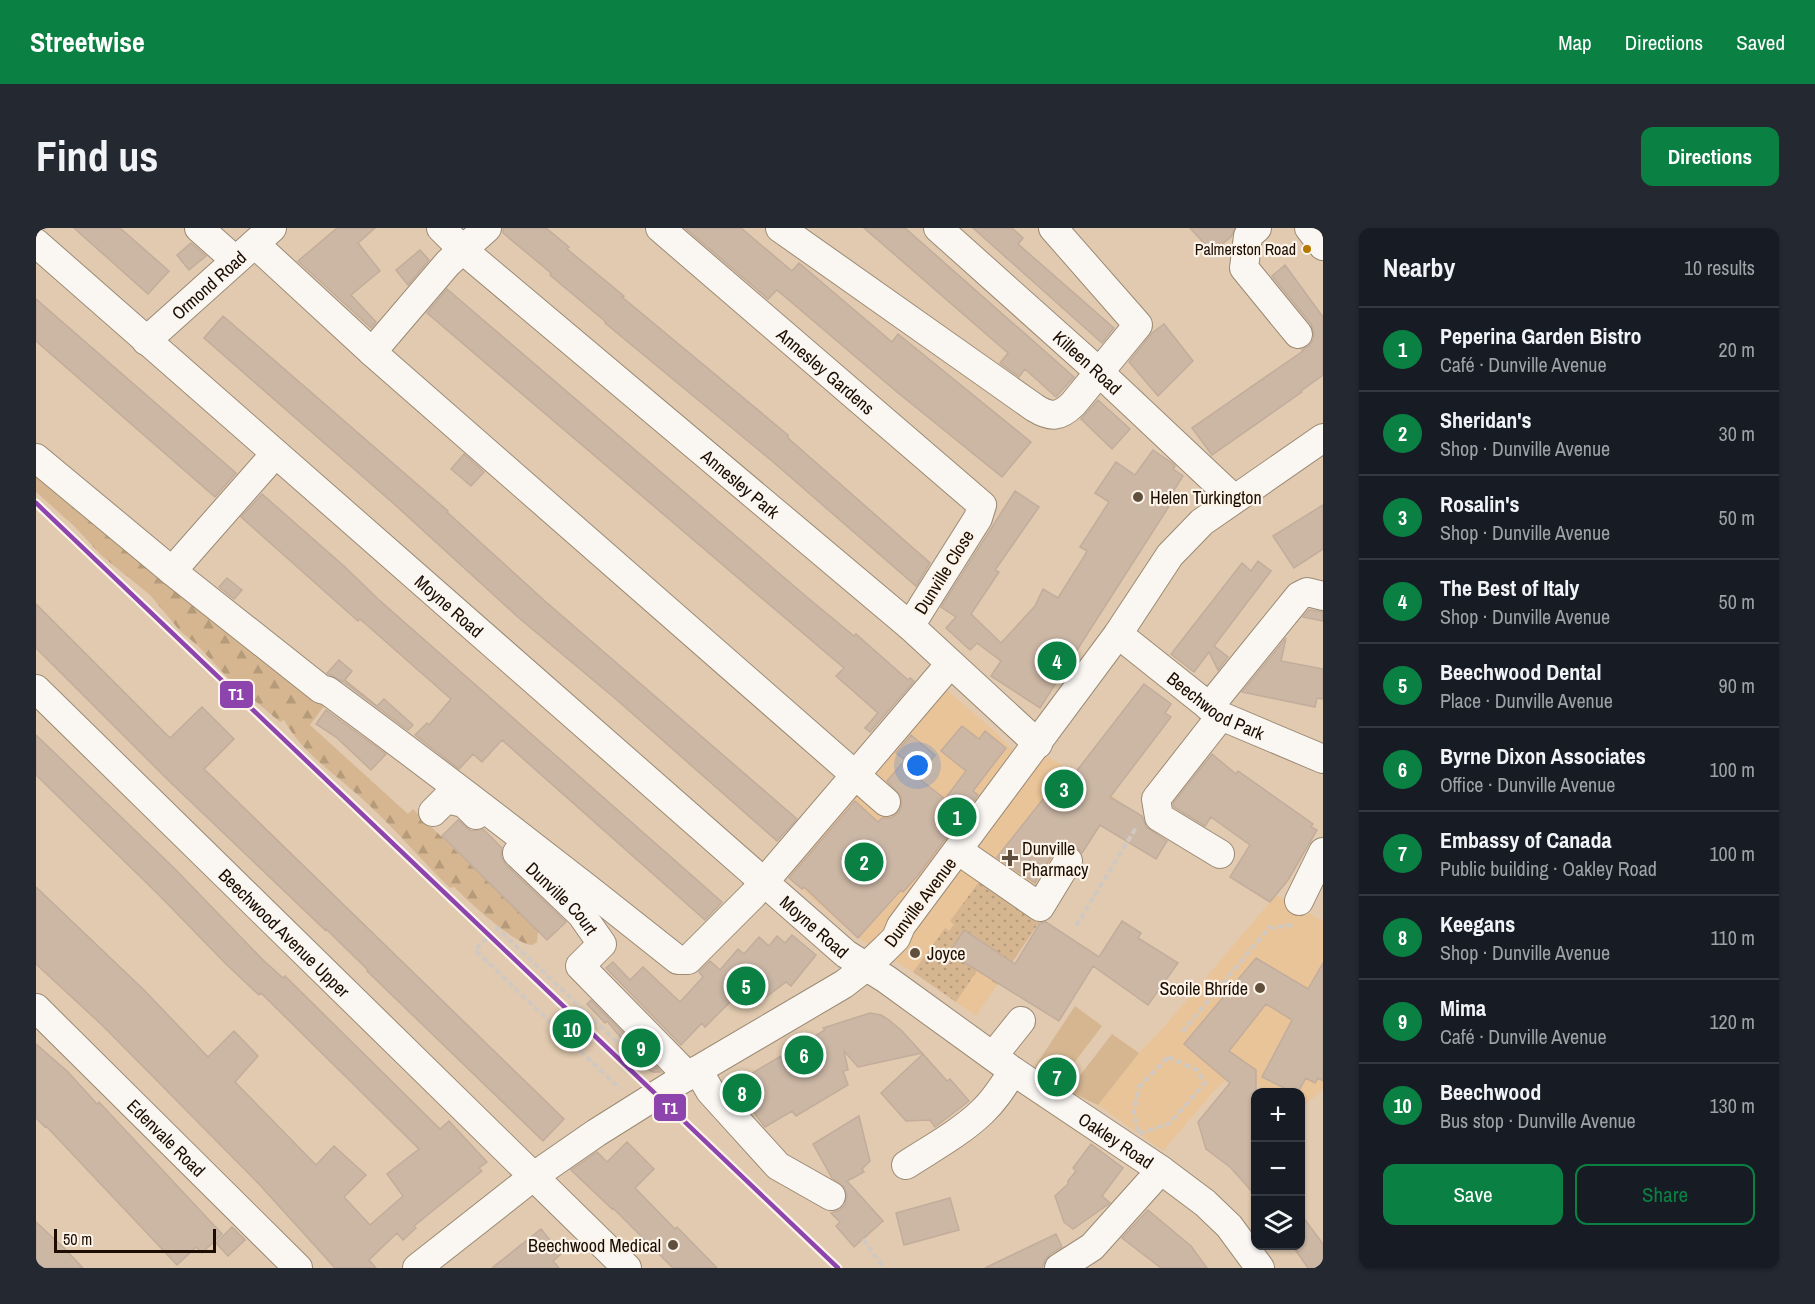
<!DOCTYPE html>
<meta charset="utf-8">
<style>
:root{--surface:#171b24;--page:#242831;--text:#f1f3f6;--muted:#9ea1a6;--line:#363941;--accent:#0b8043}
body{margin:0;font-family:"Archivo Narrow",sans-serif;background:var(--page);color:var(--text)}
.controls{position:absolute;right:18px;bottom:18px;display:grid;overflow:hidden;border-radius:12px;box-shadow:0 2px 4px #0004}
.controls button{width:54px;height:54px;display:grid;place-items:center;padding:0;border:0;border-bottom:2px solid var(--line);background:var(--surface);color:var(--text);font:30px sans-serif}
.scale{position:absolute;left:18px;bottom:15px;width:162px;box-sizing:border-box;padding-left:6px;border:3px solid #1c0d00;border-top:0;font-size:16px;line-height:21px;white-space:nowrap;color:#1c0d00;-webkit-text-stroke:4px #fcf3e9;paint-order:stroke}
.you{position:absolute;left:882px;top:538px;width:21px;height:21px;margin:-15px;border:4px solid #fff;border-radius:50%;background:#1a73e8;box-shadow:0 0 0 9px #1a73e833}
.badge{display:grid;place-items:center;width:39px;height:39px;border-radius:50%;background:var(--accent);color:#fff;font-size:20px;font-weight:700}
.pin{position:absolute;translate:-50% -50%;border:3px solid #fff;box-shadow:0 2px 6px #0006}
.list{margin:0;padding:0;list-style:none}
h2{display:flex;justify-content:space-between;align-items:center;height:78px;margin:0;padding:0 24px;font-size:26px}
h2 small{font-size:20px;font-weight:400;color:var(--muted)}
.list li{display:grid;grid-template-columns:39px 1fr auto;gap:18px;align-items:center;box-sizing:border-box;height:84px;padding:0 24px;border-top:2px solid var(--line)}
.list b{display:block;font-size:22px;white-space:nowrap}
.list p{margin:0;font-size:20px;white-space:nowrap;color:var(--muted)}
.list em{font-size:20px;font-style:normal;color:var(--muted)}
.actions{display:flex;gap:12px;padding:18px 24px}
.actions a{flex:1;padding:14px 0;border:2px solid var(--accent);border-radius:12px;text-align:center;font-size:21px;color:var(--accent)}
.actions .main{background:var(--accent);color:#fff}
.icon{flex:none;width:33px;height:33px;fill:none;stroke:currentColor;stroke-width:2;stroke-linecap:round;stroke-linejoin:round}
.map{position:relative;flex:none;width:1287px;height:1040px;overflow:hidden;border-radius:12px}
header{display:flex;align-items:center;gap:36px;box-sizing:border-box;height:84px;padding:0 30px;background:var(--accent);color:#fff}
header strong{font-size:28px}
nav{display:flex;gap:33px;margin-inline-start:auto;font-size:21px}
.intro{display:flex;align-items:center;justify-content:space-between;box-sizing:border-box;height:144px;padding:0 36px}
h1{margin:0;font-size:42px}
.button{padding:15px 27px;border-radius:12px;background:var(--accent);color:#fff;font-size:21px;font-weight:700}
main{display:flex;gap:36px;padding:0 36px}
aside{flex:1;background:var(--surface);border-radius:12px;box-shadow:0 2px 4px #0004}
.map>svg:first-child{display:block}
.built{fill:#eac499}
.grass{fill:url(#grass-dots)}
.forest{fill:url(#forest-firs)}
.garden{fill:#d5b691}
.building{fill:#ccb7a5;stroke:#c2ac9b;stroke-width:1.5}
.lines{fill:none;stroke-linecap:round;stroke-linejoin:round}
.minor-casing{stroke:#9b8a74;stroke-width:30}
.path{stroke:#d1c9c1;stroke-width:4;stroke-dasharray:6 3;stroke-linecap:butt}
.minor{stroke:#faf7f3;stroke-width:28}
.tram-1-casing{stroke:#fcf3e9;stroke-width:9}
.tram-1{stroke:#8e44ad;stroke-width:4.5}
.bus-dot{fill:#b57800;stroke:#fcf3e9;stroke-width:2}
.poi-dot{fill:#614f3d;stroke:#fcf3e9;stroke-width:2}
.labels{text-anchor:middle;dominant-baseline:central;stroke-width:4.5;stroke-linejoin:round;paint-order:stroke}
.bus-label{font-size:16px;fill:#1c0d00;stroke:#fcf3e9;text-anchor:end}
.street-label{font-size:18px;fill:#1c0d00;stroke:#fcf3e9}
.poi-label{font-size:18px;fill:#1c0d00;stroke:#fcf3e9;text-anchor:start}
.line-badge{stroke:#fcf3e9;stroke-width:2}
.badge-label{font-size:16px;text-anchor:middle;font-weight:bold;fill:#fff}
</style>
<header>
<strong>Streetwise</strong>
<nav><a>Map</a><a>Directions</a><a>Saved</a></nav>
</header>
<div class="intro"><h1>Find us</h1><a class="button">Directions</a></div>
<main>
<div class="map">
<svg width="1287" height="1040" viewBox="0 0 1287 1040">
<defs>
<pattern id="grass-dots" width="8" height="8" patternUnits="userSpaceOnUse" patternTransform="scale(1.5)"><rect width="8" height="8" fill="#d5b691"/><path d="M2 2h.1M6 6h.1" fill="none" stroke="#b69b7b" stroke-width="1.8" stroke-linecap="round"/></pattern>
<pattern id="forest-firs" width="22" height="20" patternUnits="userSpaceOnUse" patternTransform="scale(1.5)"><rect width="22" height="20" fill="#d5b691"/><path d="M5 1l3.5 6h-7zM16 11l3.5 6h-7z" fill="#b69b7b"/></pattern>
</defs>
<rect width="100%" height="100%" fill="#e1caaf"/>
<path class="built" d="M905,457L956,501L976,521L1014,530L1081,570L1008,687L940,788L877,744L822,710L743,642Z
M1240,667L1287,693V861L1265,880L1264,864H1232L1200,842L1178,863L1127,923L1062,877L1103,825L1128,799Z"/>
<path class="grass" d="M948,647L1008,687L961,757L956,753L971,730L928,702L913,725L941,743L920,774L877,744L909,700L913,703L918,697L914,693Z"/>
<path class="forest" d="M0,237L118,347L130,353L294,470L274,497L372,586L377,581L502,703L501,714L496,717C478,716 432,673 418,659L414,660C386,633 361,603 333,577C304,549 268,528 248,492L244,494L192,450L161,417L144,403L114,367L66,328L38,298L0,264Z"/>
<path class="garden" d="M1039,778L1066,798L1022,856L998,840Z
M1076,806L1103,825L1062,877L1032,863Z"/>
<path class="building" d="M38,0H84L133,43L112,66Z
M301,0H339L322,15L344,43L315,67L340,94L335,100L262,33Z
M467,0H510L533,19L531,21L588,68L586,69L752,207V210L894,335L880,358L736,233L569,95L570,94L514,47L515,45L467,5Z
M649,0H705L756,43L763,35L856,114L862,106L995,214L966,249L861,164L741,62L732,71Z
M828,0H869L1038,149L1020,169L989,141L983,149L964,135L972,125Z
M937,0H976L987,10L982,16L1078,100L1066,115Z
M1154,0H1199L1195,9L1176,24Z
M155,15L170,28L153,42L141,27Z
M384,22L393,32L372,57L360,42Z
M1249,37L1287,89V147L1265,163L1266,164L1176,227L1156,200L1267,123L1266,122L1273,118L1277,112L1278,104L1275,96L1236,48Z
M411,61L772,370L818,408L820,406L872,452L874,450L878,453L834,504L829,500L842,485L800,448L808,440L391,85Z
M0,71L200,245L179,269L0,113Z
M187,88L412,283L411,284L510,374L761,591L741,613L581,472L483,390L357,275L168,110Z
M1128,96L1157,133L1122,168L1093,134L1116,105Z
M1062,172L1094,201L1076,221L1045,191Z
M1117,222L1136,235L1139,238L1137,241L1147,248L1133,270L1137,272L1004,480L955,448L965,433L941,415L934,422L910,400L920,389L905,379L979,263L1003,279L959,342L963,344L935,386L965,415L999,378L1007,361L1022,370L1049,327L1051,323L1044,319L1073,274L1059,265L1080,234L1099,247Z
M428,226L448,244L435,258L415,241Z
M226,266L309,339L342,371L686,674L669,692L466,512L446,534L437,526L423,541L379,507L391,495L393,497L415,471L324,391L322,393L205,289Z
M1287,277V321L1258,340L1237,308Z
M1222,333L1235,343L1178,418L1192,429L1182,442L1173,424L1158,444L1135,426L1206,335L1215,343Z
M191,350L206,362L198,371L183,359Z
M0,376L134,510L166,479L198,511L168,541L528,891L507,913L331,743L332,742L290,701L289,702L131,551L0,420Z
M1273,382L1287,384V393L1267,389Z
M1250,410L1245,433L1287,441V471L1281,470L1279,479L1206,464Z
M303,432L316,443L307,454L291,445Z
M310,453L341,478L348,471L377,497L372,502L309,455Z
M1108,456L1135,476L1129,485L1135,489L1074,569L1106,588L1110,599L1131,613L1120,631L1064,597L1046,625L1041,619L1033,617L1024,619L1018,624L999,655L961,629L1031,541L1039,545Z
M290,482L350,526L335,542L300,509L280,496Z
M926,498L943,511L949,503L970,520L937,563L942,567L883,646L867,664L865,662L822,710L768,659L766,661L753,650L819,573L842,594L846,590H855L863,584L866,577L865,568L851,553L869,532L860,525L875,507L899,527L881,549L909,571L930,543L905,523Z
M0,507L139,641L227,732L247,750L249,748L404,901L413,893L451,934L443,940L446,943L378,998L380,1000L367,1012L361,1005L333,1032L340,1040H299L223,956L67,798L0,736V659L108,762L172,829L198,803L222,828L199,854L280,937L298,918L330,947L308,969L334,997L367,968L351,946L383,921L225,765L223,767L191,737L122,666L0,547Z
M1176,526L1200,546L1202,543L1277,596L1275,599L1281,602L1252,652L1234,674L1194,649L1214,617L1175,589L1169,598L1138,579L1137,575Z
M422,592L435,603L447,601L466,620L465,629L470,637L530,694L511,712L406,608Z
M1086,693L1105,705L1102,710L1142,735L1112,777L1057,738L1023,793L913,725L928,702L979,736L1004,695L1010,694L1063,729Z
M756,707L780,727L755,758L750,754L717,779L705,763L669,799L666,795L645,817L570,740L577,734L594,752L607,739L644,774L667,749L663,744L674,733L684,742L702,721L708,726L723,709L733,718L741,708L749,715Z
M1220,730L1272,761L1287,735V853L1282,850L1279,855L1270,850L1262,864H1256L1226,849L1256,792L1230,776L1193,823L1220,842V968L1194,939L1170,921L1162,894L1194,855L1148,816Z
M555,772L625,844H617L611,841L571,793L569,795L551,776Z
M834,785L845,787L853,792L866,803L886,825L822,839L808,823L812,842L807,843L812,857L760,888L756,883L729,899L716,882L714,883L693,859L789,802L787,800Z
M0,816L32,844L61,876L63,874L186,1006L166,1025L160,1019L141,1037L10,898L9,899L0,890Z
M887,826L911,853L914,851L933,873L899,899L894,892L870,893L845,865Z
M823,888L834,933L826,941L828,944L811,953L847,993L818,1019L800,998L804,994L795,985L804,982L809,977L811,968L809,960L796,950L777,916Z
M591,914L618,941L599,960L639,1001L641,999L681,1040H637L577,980L576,981L535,942L561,924L571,934Z
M1055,916L1087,940L1066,968L1074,975L1037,1001L1028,994L1019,968L1032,956V953L1040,943L1037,940Z
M914,970L923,1002L868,1017L860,985Z
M1112,982L1155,1018L1171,1040H1125L1086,1010Z
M1264,985L1287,1016V1040H1272L1256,1017H1264Z
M0,994L28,1020L47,1040H0Z
M196,999L209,1012L192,1028L180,1015Z
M505,1001L525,1026L517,1033L523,1040H456Z
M1020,1006L1026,1019L1014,1026L1009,1032L1006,1040H949Z"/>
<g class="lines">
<g class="minor-casing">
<g id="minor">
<path d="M163,0L199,32"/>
<path id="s1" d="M405,0L427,22L874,398L1002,516"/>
<path id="s2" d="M624,0L946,277L942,290L874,398"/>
<path d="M744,0L999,180C1015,190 1024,189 1037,176L1102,97L1017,0"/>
<path id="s3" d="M902,0L1063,144L1198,271"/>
<path d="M1221,0L1212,8L1208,40L1262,106"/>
<path d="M1273,0L1287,18"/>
<path id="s4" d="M0,15L810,726L850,751L977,843L1125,942L1169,975L1193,998L1224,1040"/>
<path d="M219,16L336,124L412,35L451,0"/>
<path id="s5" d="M110,113L236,0"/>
<path d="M336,124L850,574"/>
<path d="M0,230L136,343L285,461L292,463C410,550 527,640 642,732H652L717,667L914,436"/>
<path d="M136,343L239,226"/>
<path id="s6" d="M1082,406L1185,488L1287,531"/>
<path id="s7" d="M0,461L591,1040"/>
<path d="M1173,479L1263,368L1271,364L1287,368"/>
<path d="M397,584L410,571L428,575L440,587"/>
<path d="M923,623L1004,679L1032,633"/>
<path id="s8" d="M481,625L545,686L566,716L544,738L652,848"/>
<path d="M1184,626L1123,589L1120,571L1185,488"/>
<path d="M1263,673L1287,624"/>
<path id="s9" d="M0,780L262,1040"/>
<path d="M957,828L985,793"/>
<path d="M662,842L674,863L742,938L795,968"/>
<path d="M870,937C896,920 924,905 946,884C959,872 968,857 977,843"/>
<path d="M381,1040L498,948L560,905L638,856L808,756L830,739L849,721L860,710L865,698L1082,406L1134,327L1166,294L1287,210"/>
<path d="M1023,1040L1056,1019L1125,942"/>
</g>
</g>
<path class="path" d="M1040,698L1101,598
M1146,804L1233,700L1257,697
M581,814L461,700L439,722L584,861
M1132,829L1161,842L1169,855L1134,895L1103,906L1097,883L1104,858Z
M827,1011L847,1039"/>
<use href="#minor" class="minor"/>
<g class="tram-1-casing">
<path id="tram-1" d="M0,275L802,1040"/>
</g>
<use href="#tram-1" class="tram-1"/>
</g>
<circle class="bus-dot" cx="1271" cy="21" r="5"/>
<g class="poi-dot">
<circle cx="1102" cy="269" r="6"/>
<path d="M971 621h6v6h6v6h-6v6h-6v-6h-6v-6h6z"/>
<circle cx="879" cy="725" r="6"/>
<circle cx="1224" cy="760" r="6"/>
<circle cx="637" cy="1017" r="6"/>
</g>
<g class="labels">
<g class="bus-label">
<text x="1260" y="21">Palmerston Road</text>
</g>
<g class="street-label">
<text stroke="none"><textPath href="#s5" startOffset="84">Ormond Road</textPath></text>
<text stroke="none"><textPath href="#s3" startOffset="201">Killeen Road</textPath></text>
<text stroke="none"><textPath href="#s2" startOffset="219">Annesley Gardens</textPath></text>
<text stroke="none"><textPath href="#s1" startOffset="394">Annesley Park</textPath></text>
<text transform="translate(908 344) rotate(-58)">Dunville Close</text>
<text stroke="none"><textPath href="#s4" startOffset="550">Moyne Road</textPath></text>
<text stroke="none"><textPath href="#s6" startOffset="122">Beechwood Park</textPath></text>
<text stroke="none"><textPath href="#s8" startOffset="64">Dunville Court</textPath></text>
<text transform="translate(884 674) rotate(-53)">Dunville Avenue</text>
<text stroke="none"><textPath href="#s4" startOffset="1036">Moyne Road</textPath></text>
<text stroke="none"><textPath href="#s7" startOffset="348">Beechwood Avenue Upper</textPath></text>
<text stroke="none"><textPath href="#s9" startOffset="184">Edenvale Road</textPath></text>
<text stroke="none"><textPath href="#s4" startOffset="1406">Oakley Road</textPath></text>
</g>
<g class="poi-label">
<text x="1114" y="269">Helen Turkington</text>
<text x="986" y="620">Dunville<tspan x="986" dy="21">Pharmacy</tspan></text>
<text x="891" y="725">Joyce</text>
<text x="1212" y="760" text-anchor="end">Scoile Bhríde</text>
<text x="625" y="1017" text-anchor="end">Beechwood Medical</text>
</g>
</g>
<g class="line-badge">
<rect x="183" y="452" width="35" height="29" rx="6" fill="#8e44ad"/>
<rect x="617" y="865" width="34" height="29" rx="6" fill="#8e44ad"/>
</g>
<g class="badge-label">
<text x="200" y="472">T1</text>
<text x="634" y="886">T1</text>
</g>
</svg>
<div class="controls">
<button>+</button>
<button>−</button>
<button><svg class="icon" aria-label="layers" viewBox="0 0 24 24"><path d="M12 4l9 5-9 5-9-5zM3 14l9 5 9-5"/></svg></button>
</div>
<div class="scale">50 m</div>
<div class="you"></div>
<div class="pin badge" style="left:921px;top:589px">1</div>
<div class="pin badge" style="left:828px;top:634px">2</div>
<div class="pin badge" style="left:1028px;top:561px">3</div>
<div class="pin badge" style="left:1021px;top:433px">4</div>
<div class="pin badge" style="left:710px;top:758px">5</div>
<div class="pin badge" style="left:768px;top:827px">6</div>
<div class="pin badge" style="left:1021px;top:849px">7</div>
<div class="pin badge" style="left:706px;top:865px">8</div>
<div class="pin badge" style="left:605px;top:820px">9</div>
<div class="pin badge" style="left:536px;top:801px">10</div>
</div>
<aside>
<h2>Nearby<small>10 results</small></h2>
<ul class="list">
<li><span class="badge">1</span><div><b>Peperina Garden Bistro</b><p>Café · Dunville Avenue</p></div><em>20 m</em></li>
<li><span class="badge">2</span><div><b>Sheridan's</b><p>Shop · Dunville Avenue</p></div><em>30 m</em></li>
<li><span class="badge">3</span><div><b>Rosalin's</b><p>Shop · Dunville Avenue</p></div><em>50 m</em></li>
<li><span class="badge">4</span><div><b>The Best of Italy</b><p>Shop · Dunville Avenue</p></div><em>50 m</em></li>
<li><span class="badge">5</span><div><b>Beechwood Dental</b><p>Place · Dunville Avenue</p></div><em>90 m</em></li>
<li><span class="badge">6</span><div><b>Byrne Dixon Associates</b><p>Office · Dunville Avenue</p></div><em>100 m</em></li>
<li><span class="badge">7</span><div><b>Embassy of Canada</b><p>Public building · Oakley Road</p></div><em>100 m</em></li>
<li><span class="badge">8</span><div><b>Keegans</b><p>Shop · Dunville Avenue</p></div><em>110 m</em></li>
<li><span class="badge">9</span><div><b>Mima</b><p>Café · Dunville Avenue</p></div><em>120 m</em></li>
<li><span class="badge">10</span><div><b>Beechwood</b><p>Bus stop · Dunville Avenue</p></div><em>130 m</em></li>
</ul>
<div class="actions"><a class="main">Save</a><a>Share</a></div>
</aside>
</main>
